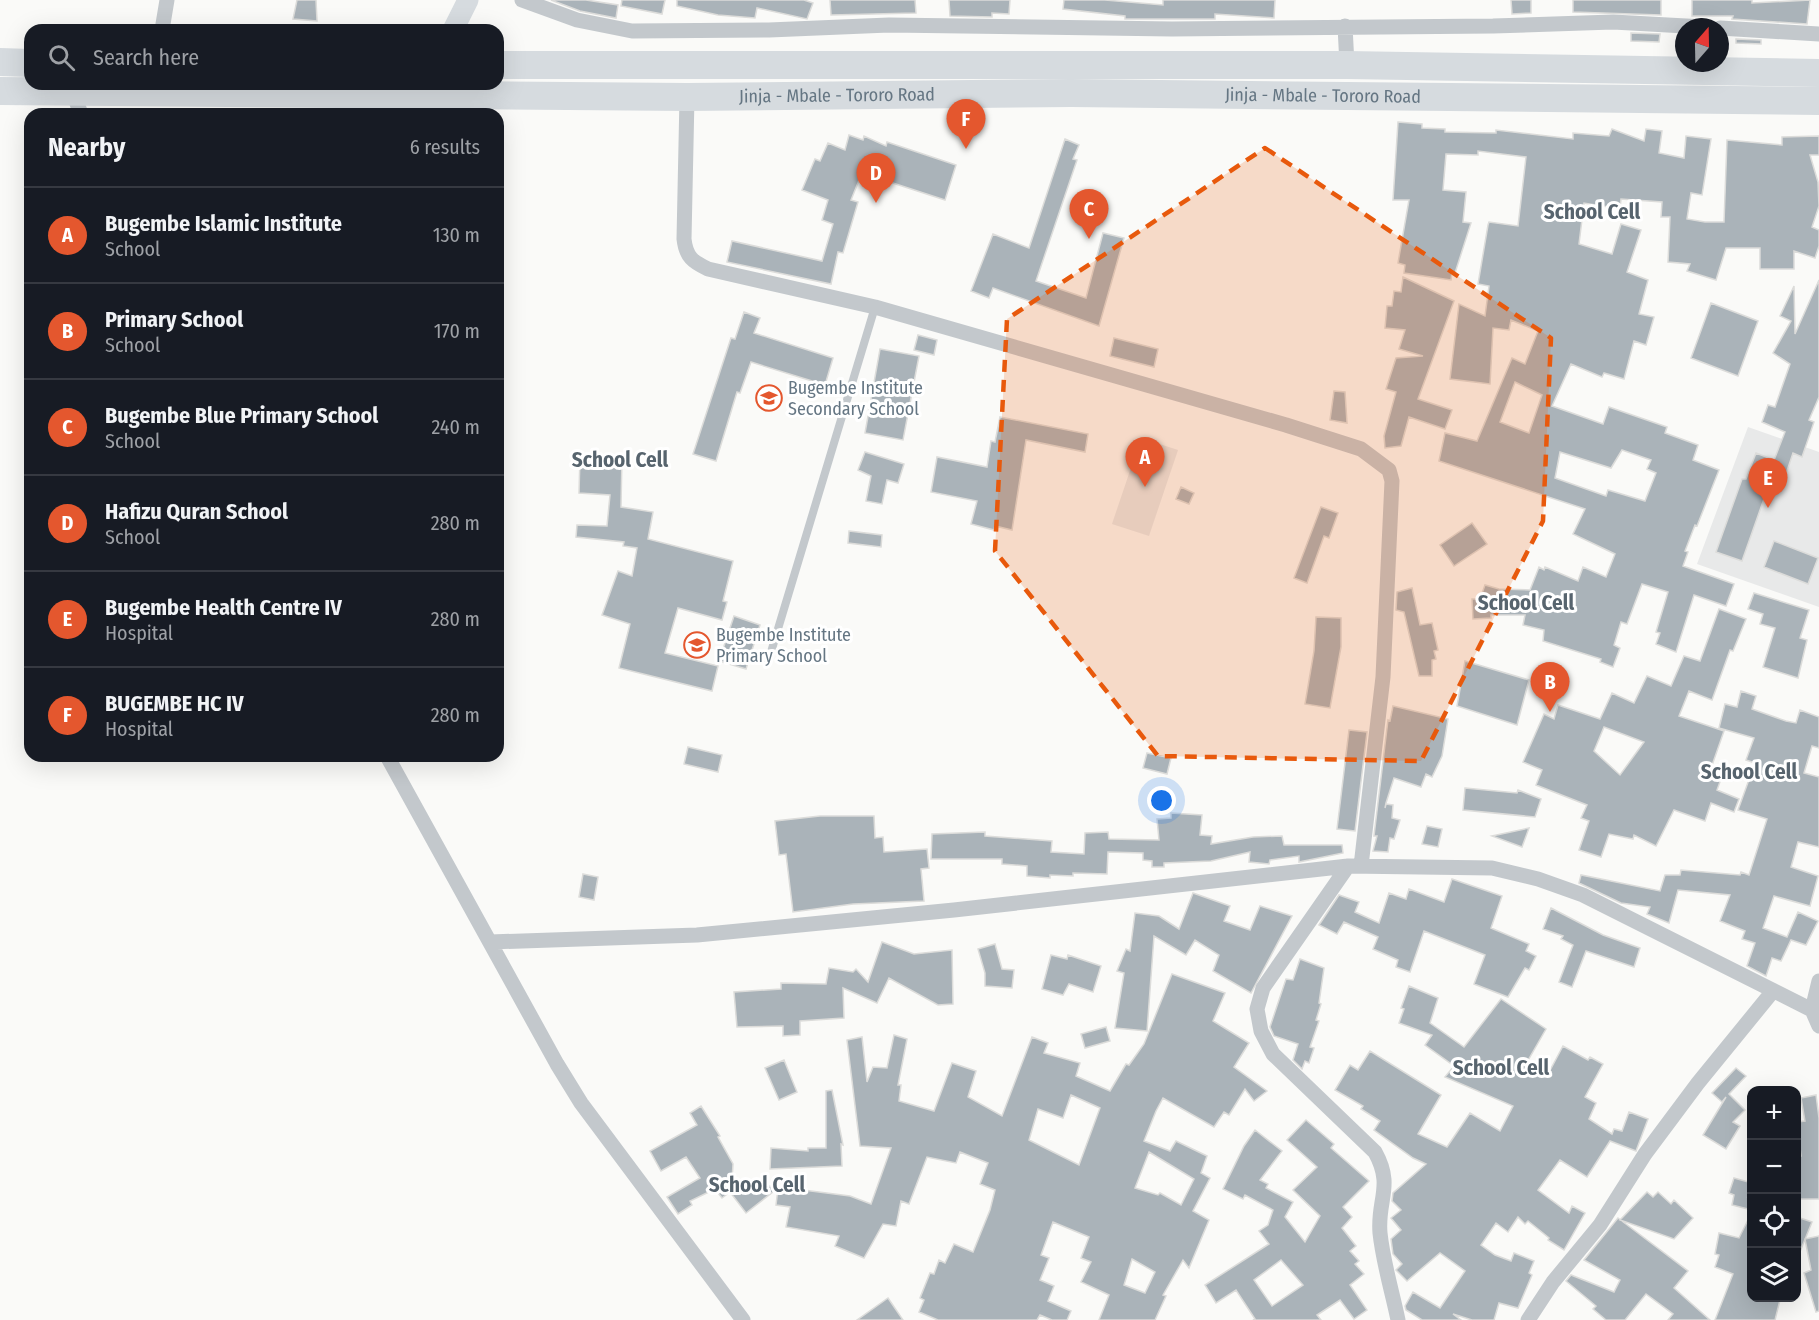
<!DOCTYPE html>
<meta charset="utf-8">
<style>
:root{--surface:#171b24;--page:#242831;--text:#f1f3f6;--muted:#9ea1a6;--line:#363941;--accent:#e4572e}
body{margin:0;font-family:"Fira Sans Condensed",sans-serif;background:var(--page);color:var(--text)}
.controls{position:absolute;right:18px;bottom:18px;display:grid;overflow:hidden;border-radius:12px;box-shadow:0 6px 24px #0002}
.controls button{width:54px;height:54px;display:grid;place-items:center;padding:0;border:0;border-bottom:2px solid var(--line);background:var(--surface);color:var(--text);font:30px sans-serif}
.compass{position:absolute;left:1675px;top:18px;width:54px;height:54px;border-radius:50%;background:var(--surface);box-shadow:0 6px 24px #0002;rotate:20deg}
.you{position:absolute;left:1162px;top:801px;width:21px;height:21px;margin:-15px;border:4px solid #fff;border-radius:50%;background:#1a73e8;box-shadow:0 0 0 9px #1a73e833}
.badge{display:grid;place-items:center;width:39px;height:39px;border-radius:50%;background:var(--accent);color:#fff;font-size:20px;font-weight:700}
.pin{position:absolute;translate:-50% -50px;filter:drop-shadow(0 2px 3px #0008)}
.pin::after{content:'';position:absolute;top:32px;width:21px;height:18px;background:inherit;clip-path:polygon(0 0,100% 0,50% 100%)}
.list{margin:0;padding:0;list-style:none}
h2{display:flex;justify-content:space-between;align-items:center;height:78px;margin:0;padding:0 24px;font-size:26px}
h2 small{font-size:20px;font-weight:400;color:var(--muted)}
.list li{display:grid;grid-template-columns:39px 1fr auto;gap:18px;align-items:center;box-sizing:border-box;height:96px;padding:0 24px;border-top:2px solid var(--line)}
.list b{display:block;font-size:22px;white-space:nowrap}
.list p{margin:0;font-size:20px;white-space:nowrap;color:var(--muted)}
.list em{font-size:20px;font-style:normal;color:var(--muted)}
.icon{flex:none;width:33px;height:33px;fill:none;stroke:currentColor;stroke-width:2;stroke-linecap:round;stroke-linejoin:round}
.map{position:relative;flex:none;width:1819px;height:1320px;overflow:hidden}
.search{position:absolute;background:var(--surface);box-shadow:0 6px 24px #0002;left:24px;top:24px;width:480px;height:66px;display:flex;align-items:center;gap:15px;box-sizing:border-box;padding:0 21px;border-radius:18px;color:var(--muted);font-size:22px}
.panel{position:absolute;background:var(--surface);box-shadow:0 6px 24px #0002;left:24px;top:108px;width:480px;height:654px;border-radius:18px}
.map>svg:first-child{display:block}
.built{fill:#e8e9e9}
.building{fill:#aab3b9;stroke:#dcdcda;stroke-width:1.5;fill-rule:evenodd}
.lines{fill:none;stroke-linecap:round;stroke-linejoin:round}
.lane{stroke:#c3c8cc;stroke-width:8}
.street{stroke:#c3c8cc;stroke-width:15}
.secondary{stroke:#d6dbdf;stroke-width:21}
.highway{stroke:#d6dbdf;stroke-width:28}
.marked{fill:#e8590c;fill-opacity:0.2;stroke:#e8590c;stroke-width:4.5;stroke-dasharray:12 8;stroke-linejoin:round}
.labels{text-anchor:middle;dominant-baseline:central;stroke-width:6;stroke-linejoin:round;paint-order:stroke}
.street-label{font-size:18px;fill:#657683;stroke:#fff}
.poi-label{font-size:18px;fill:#657683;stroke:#fff;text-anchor:start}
.quarter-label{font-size:21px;font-weight:bold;fill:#57646e;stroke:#fff}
</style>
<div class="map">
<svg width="1819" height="1320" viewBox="0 0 1819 1320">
<rect width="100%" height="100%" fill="#fafaf8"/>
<path class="built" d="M1748,427L1819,452V607L1697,564Z
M1141,438L1178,450L1149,536L1112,524Z"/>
<path class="building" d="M297,0H316L317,21L293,19Z
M551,0H586L618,5L616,18L580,11Z
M622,0H665L662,14L621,6Z
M677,0H804L813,3L807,19L757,8L755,18L718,15L677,6Z
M830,0H915L916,13L831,15Z
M949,0H1010L1009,14L992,13V17L950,16Z
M1064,0H1105L1163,5V0H1275L1274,18L1215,14V19H1125V16L1063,9Z
M1511,0H1531V13L1512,14Z
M1573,0H1661V15L1573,12Z
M1692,0H1752V3L1810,0L1807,24L1732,19L1733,16H1692Z
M1631,33L1660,34L1659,42L1631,41Z
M1736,39L1761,40V44L1736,43Z
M1398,122L1422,124V128L1445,129V132L1496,133V130L1573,139V133L1609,136L1612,129L1644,141L1646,129L1662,131L1659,153L1684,158L1686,136L1711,139L1702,195L1691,193L1687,219L1705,222H1724L1727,140L1782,145V137L1819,136V155H1810L1818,182L1819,206L1812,227L1819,230V246L1815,258L1794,251V269H1760V248H1726L1716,280L1687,271L1690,264L1668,262L1670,217H1661L1662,202L1621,199L1620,209L1584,203L1579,244L1612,254L1621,224L1641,230L1627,272L1648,280L1639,314L1654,317L1646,345L1634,341L1624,379L1604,373L1602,377L1571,364L1552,406L1603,424L1609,407L1667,427L1665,433L1698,445L1693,460L1719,470L1697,526L1695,525L1685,551L1688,552L1683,566L1734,584L1726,606L1694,595L1676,652L1656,644L1660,633L1656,632L1668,592L1642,584L1627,624L1621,622L1614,645L1620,648L1613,667L1600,662L1601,659L1543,641L1544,630L1523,625L1525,615H1491V618L1473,619L1472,599H1480L1485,585L1499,589L1530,590L1539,567L1544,570L1545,567L1578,581L1583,567L1606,577L1615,554L1573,534L1585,509L1439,461L1445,433L1477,441L1512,358L1525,364L1538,331L1511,320L1509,330L1493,328L1490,384L1450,379L1459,304L1485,316L1489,286L1478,284L1488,225L1489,222L1518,226L1526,157L1478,151V155L1446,154L1443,190L1466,192L1463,222L1471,223L1455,273L1452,272L1451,280L1404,273L1405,265L1398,263L1409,200H1393ZM1515,382L1542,395L1529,433L1500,422ZM1622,450L1651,460L1647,469L1656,473L1645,501L1608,490L1606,496L1555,478L1560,452L1611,468Z
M849,135L863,140L864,136L886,146L887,142L956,165L945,200L862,173L851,200L858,202L843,253L838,252L831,284L727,262L732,241L822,261L833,224L822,220L828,200L802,190L815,159L820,161L828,143L845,150Z
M1065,139L1079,145L1073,159L1077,160L1036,281L1086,298L1103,233L1124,238L1099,326L993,288L989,298L971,291L993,234L1029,248Z
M1403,277L1454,301L1418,399L1452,410L1445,429L1409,417L1401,446L1385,448L1384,436L1396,392L1386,389L1396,358L1423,356L1399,349L1405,330L1385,328L1387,306H1392L1394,291L1401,292Z
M1819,280V397L1809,420L1814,422L1802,457L1793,453L1783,483L1771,479L1742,561L1716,552L1742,479H1746L1756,453L1774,460L1785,432L1762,422L1768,405L1775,407L1790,364L1773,353L1791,321L1780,316L1794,286L1795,334Z
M1711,303L1758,321L1738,376L1691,358Z
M744,312L760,318L754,333L833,358L825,385L751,362L740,393L737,392L716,461L693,454L731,338L735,339Z
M918,335L937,340L934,355L914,350Z
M1114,338L1158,349L1154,367L1110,356Z
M880,349L919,356L903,440L865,433Z
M1334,391L1345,392L1347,423L1330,420Z
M1000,417L1088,434L1085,452L1026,440L1012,530L995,526L994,530L971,524L977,501L931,492L937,457L987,467L991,441L995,442Z
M865,452L904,464L898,483L887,480L882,504L866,501L871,476L858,470Z
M580,456H622L621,507L653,512L648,539L733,561L723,601L727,602L722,620L678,608L665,653L718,666L712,691L619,668L630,624L602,615L618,571L632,576L637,548L623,546L624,542L576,537L577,525L607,526L610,495L579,493Z
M1181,487L1194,493L1189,504L1176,499Z
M1321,507L1338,513L1329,538L1324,536L1307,583L1294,578Z
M1472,523L1487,544L1454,566L1440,545Z
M849,531L882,535L881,547L848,543Z
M1774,541L1818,558L1808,584L1764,567Z
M1412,588L1420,625L1432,623L1438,650L1434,651L1436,659L1432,660V676H1419L1404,612L1396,610L1397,592Z
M1754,593L1809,610L1800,638L1807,640L1798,678L1763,667L1775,628L1760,624L1763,614L1748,609Z
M1719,609L1746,619L1733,651L1730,650L1712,700L1689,691L1679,716L1724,731L1709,774L1721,779L1717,790L1739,799L1734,812L1711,803L1705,821L1674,810L1656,846L1634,835L1633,839L1609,834L1601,857L1579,850L1589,821L1581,818L1587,805L1536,785L1542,770L1523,762L1544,714L1554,719L1558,705L1600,719L1612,693L1634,703L1647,676L1671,686L1684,656L1700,661ZM1604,727L1644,742L1620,775L1594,751Z
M734,616L760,625L746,669L719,661Z
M1316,617L1341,618V647L1330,708L1305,704L1314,651Z
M1465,661L1529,680L1517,725L1457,706Z
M1741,691L1756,696L1752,709L1786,721L1796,723L1800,710L1819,717V748L1812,746L1804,773L1819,777V847L1798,842L1791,867L1818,876L1810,906L1774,896L1763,928L1787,937L1798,912L1818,921L1806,945L1791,940L1781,961L1772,958L1766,976L1747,966L1755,943L1742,939L1745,931L1720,921L1730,895L1678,890L1669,923L1647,914L1650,907L1621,903L1579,883L1581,875L1660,891L1665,875H1680L1681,870L1740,875L1741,872L1749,875L1767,819L1738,810L1755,763L1746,760L1754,738L1719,728L1725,704L1737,707Z
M1393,706L1448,719L1442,756L1432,777L1426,774L1421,787L1394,778L1386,803L1385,808L1386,804L1393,805L1392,818L1400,820L1394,839L1390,838L1388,852L1373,851L1377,836H1374L1388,720L1390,721Z
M1349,730L1367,732L1355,831L1337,829Z
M688,747L722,755L718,772L684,764Z
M1147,753L1171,758L1167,774L1143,768Z
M1465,788L1517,793L1518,790L1541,799L1535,817L1463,810Z
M1171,813L1202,815L1200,835L1212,836L1211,844L1253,837L1282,836L1284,845H1342L1343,853L1299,862V856L1270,860L1269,864L1249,862L1250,852L1211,861L1164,863V867H1152V861L1143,860V853L1108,852L1107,874L1073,873V876L1050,875V878L1027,876V866L1002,864V859H931L932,834L985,832V836L1052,841L1051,852L1084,854L1085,833L1108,832L1109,839L1159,840L1157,819L1171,818Z
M820,816H874L875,838L883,837L884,852L927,849L929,868L921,869L924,901L853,904L793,912L786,854L779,855L775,821Z
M1427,826L1442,829L1438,847L1422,844Z
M1529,828L1522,847L1492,836Z
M583,874L598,877L594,900L579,897Z
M1452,879L1502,896L1491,928L1529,944L1526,951L1536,956L1529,970L1525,968L1508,997L1474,984L1485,955L1424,931L1410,972L1396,967L1398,960L1373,949L1378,937L1344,922L1337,934L1319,925L1339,895L1359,902L1355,912L1379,923L1389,893L1406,899L1409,889L1444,902Z
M1193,893L1230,906L1224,921L1250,930L1260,906L1292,916L1251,993L1213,971L1219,955L1195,940L1186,955L1154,936L1147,1031L1115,1028L1124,973L1117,971L1126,949L1130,951L1135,913L1159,916L1179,929Z
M1551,908L1603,935L1640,948L1634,967L1586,951L1572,987L1559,982L1573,945L1561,939L1563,936L1543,929Z
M882,942L914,954L952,950L953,1004L938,1005L889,978L877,1003L843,988L844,1018L800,1021V1035L783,1036V1026L737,1027L734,992L781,989V983L826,984L829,968L853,972L856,969L868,982Z
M995,944L1002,969L1014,970L1012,988L985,986V973L978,949Z
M1051,955L1067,959L1068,955L1101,966L1093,992L1069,984L1063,995L1042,989Z
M1300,959L1324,968L1319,1003L1321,1004L1316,1020L1319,1021L1310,1047L1314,1048L1309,1063L1305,1061L1302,1069L1293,1060L1298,1044L1274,1036L1270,1027L1286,979L1293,980Z
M1172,974L1225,993L1213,1021L1249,1043L1234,1067L1267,1091L1254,1101L1245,1089L1229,1115L1224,1112L1214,1127L1163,1098L1156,1111L1144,1141L1170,1151L1176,1141L1207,1156L1201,1173L1210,1178L1193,1211L1209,1220L1189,1268L1183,1260L1163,1295L1166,1296L1155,1320H1099L1109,1295L1081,1282L1091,1262L1081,1258L1089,1237L1053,1222L1041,1255L1049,1258L1040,1280L1054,1286L1048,1301L1071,1311L1067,1320H1052L1040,1315L1037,1320H938L919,1312L924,1300L920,1298L930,1273L934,1274L939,1260L945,1263L954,1244L973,1252L990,1210L995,1190L980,1184L988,1163L960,1152L956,1163L927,1157L909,1204L901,1201L896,1226L883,1224L864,1258L835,1246L839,1236L786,1227L790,1207L776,1205L778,1188L746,1213L730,1192L722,1198L715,1189L690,1201L692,1205L678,1214L667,1197L700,1178L686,1157L661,1171L650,1151L697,1125L690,1113L701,1106L720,1136L718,1137L733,1164L732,1181L850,1196L871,1204L891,1148L860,1146L847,1040L862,1037L867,1082L873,1067L887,1068L894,1035L907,1039L898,1085H901L899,1101L934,1111L952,1063L976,1071L968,1097L1002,1116L1032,1037L1048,1043L1044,1053L1080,1063L1076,1076L1110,1091L1126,1064L1129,1065L1144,1044ZM1071,1095L1100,1108L1079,1165L1029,1140L1038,1109L1063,1118ZM1149,1152L1194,1179L1181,1205L1160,1193L1158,1195L1135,1188ZM1132,1259L1155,1272L1145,1293L1124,1285Z
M1409,986L1438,998L1430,1023L1464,1047L1501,999L1546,1029L1526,1064L1547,1076L1563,1046L1588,1060L1590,1057L1603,1064L1585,1097L1596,1103L1589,1119L1612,1134L1614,1129L1622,1131L1629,1112L1648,1119L1636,1151L1610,1141L1587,1177L1560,1160L1538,1190L1569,1213L1572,1206L1585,1213L1564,1250L1548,1240L1549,1238L1528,1221L1525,1224L1518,1217L1508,1232L1496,1223L1481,1245L1495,1255L1511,1261L1514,1253L1534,1261L1529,1273L1532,1275L1518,1308L1499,1303L1494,1320H1472L1453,1314L1461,1320H1422L1406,1310L1405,1306L1413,1292L1440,1308L1465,1271L1440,1253L1407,1281L1396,1270L1402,1264L1393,1254L1391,1239L1401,1230L1391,1218L1401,1210L1392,1201L1393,1193L1426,1164L1413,1158L1374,1130L1380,1121L1361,1109L1363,1106L1335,1090L1350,1065L1358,1070L1370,1051L1441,1095L1418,1134L1447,1147L1470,1113L1500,1131L1513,1106L1445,1077L1454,1066L1425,1045L1432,1035L1399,1023L1404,1009L1401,1008Z
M1106,1027L1110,1041L1085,1048L1081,1034Z
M784,1060L797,1092L779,1100L765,1068Z
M1736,1068L1746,1076L1729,1094L1745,1110L1733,1122L1740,1126L1726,1149L1703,1135L1726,1097L1722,1102L1712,1093Z
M832,1090L843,1145L841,1144L842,1166L770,1169L771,1148L808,1151V1148H826V1091Z
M1816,1095L1819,1118V1199H1797V1156H1801L1797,1122L1805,1121L1801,1098Z
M1306,1120L1334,1144L1331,1148L1369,1181L1343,1207L1352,1217L1342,1228L1356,1246L1350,1251L1359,1261L1355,1264L1364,1274L1350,1285L1367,1310L1354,1319L1340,1300L1317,1315L1321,1320H1253L1255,1319L1236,1290L1216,1303L1205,1285L1269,1244L1259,1231L1268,1225L1273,1210L1245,1195L1243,1199L1223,1189L1244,1146L1255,1130L1282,1151L1260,1180L1268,1184L1266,1188L1293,1202L1285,1217L1305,1242L1320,1216L1293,1190L1317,1167L1287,1140ZM1281,1260L1303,1285L1272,1306L1254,1280Z
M1734,1178L1752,1183V1197H1747L1752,1199V1210L1732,1205L1734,1195L1729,1193Z
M1647,1192L1653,1197L1658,1192L1671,1204L1674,1200L1693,1218L1674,1239L1620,1220Z
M1752,1212V1298L1780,1300L1775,1320H1715L1733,1274L1715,1267L1719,1255L1715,1254L1719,1233L1739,1238Z
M1797,1217L1812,1222L1797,1259Z
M1618,1218L1688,1271L1674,1288L1710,1320H1668L1673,1314L1646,1294L1625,1320H1606L1593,1309L1596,1306L1566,1281L1571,1275L1614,1292L1620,1280L1584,1260Z
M1819,1236V1311L1816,1312L1804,1273L1811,1270L1805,1239Z
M888,1298L903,1320H857Z"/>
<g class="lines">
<path class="lane" d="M768,662L875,307"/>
<path class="street" d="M522,0L577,20L632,31L769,30L889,25L1172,29L1493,26L1613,22L1704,27
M1345,26L1347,65
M1720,28L1819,34
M162,30L167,0
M72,90L81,114
M687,97L684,239C686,257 693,262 708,269L875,307L1286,425L1361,449L1389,470L1392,481L1383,677L1361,866
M387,756L557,1064L581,1103L743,1320
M1348,866L1263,988L1257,1009L1261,1031L1273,1054L1375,1152C1394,1186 1377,1200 1380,1233C1383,1262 1392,1291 1398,1320
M490,942L697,935L954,910L1348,866L1492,868L1538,879L1583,895L1812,1010
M1819,981L1812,1010L1819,1026
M1528,1320L1553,1282L1600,1225L1645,1154L1698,1083L1773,991"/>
<path class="secondary" d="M453,30L468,0"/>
<g class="highway">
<path d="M0,62L30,63"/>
<path d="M498,65H1347L1819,73"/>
<path id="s1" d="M0,91L687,97L1071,93L1819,101"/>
</g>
</g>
<path class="marked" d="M1265,148L1551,338L1543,521L1421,761L1158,756L995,551L1007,319Z"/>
<defs>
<g id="school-ring" transform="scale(1.35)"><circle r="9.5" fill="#fff" stroke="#e4572e" stroke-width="1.5"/><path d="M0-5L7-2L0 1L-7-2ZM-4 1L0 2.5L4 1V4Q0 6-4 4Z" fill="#e4572e"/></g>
</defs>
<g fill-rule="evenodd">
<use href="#school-ring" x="769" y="398"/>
<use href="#school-ring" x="697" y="645"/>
</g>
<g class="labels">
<g class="street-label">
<text stroke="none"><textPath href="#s1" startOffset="837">Jinja - Mbale - Tororo Road</textPath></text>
<text stroke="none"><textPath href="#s1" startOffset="1323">Jinja - Mbale - Tororo Road</textPath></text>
</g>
<g class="poi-label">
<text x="788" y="388">Bugembe Institute<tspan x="788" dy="21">Secondary School</tspan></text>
<text x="716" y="635">Bugembe Institute<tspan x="716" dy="21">Primary School</tspan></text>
</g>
<g class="quarter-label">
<text x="1592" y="212">School Cell</text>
<text x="620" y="460">School Cell</text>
<text x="1526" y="603">School Cell</text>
<text x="1749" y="772">School Cell</text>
<text x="1501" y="1068">School Cell</text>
<text x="757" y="1185">School Cell</text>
</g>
</g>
</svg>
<div class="controls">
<button>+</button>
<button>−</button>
<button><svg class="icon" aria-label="locate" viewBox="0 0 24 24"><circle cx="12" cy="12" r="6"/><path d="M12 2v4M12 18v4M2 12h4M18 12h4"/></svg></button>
<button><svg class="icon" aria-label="layers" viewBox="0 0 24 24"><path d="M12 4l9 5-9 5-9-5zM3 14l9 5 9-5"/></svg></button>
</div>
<svg class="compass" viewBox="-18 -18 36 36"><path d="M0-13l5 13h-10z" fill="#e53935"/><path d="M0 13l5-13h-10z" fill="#9ea1a6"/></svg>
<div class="you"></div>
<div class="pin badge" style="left:1145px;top:487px">A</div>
<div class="pin badge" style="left:1550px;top:712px">B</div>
<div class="pin badge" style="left:1089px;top:239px">C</div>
<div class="pin badge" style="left:876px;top:203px">D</div>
<div class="pin badge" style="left:1768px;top:508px">E</div>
<div class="pin badge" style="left:966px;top:149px">F</div>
<div class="search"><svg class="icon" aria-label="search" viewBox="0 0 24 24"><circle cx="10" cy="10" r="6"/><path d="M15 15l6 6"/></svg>Search here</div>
<section class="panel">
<h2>Nearby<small>6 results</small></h2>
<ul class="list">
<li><span class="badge">A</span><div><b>Bugembe Islamic Institute</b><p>School</p></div><em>130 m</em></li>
<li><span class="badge">B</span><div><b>Primary School</b><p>School</p></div><em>170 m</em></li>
<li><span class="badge">C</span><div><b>Bugembe Blue Primary School</b><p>School</p></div><em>240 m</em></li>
<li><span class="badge">D</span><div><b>Hafizu Quran School</b><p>School</p></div><em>280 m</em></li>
<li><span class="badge">E</span><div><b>Bugembe Health Centre IV</b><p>Hospital</p></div><em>280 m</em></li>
<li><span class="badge">F</span><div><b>BUGEMBE HC IV</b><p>Hospital</p></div><em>280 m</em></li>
</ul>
</section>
</div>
